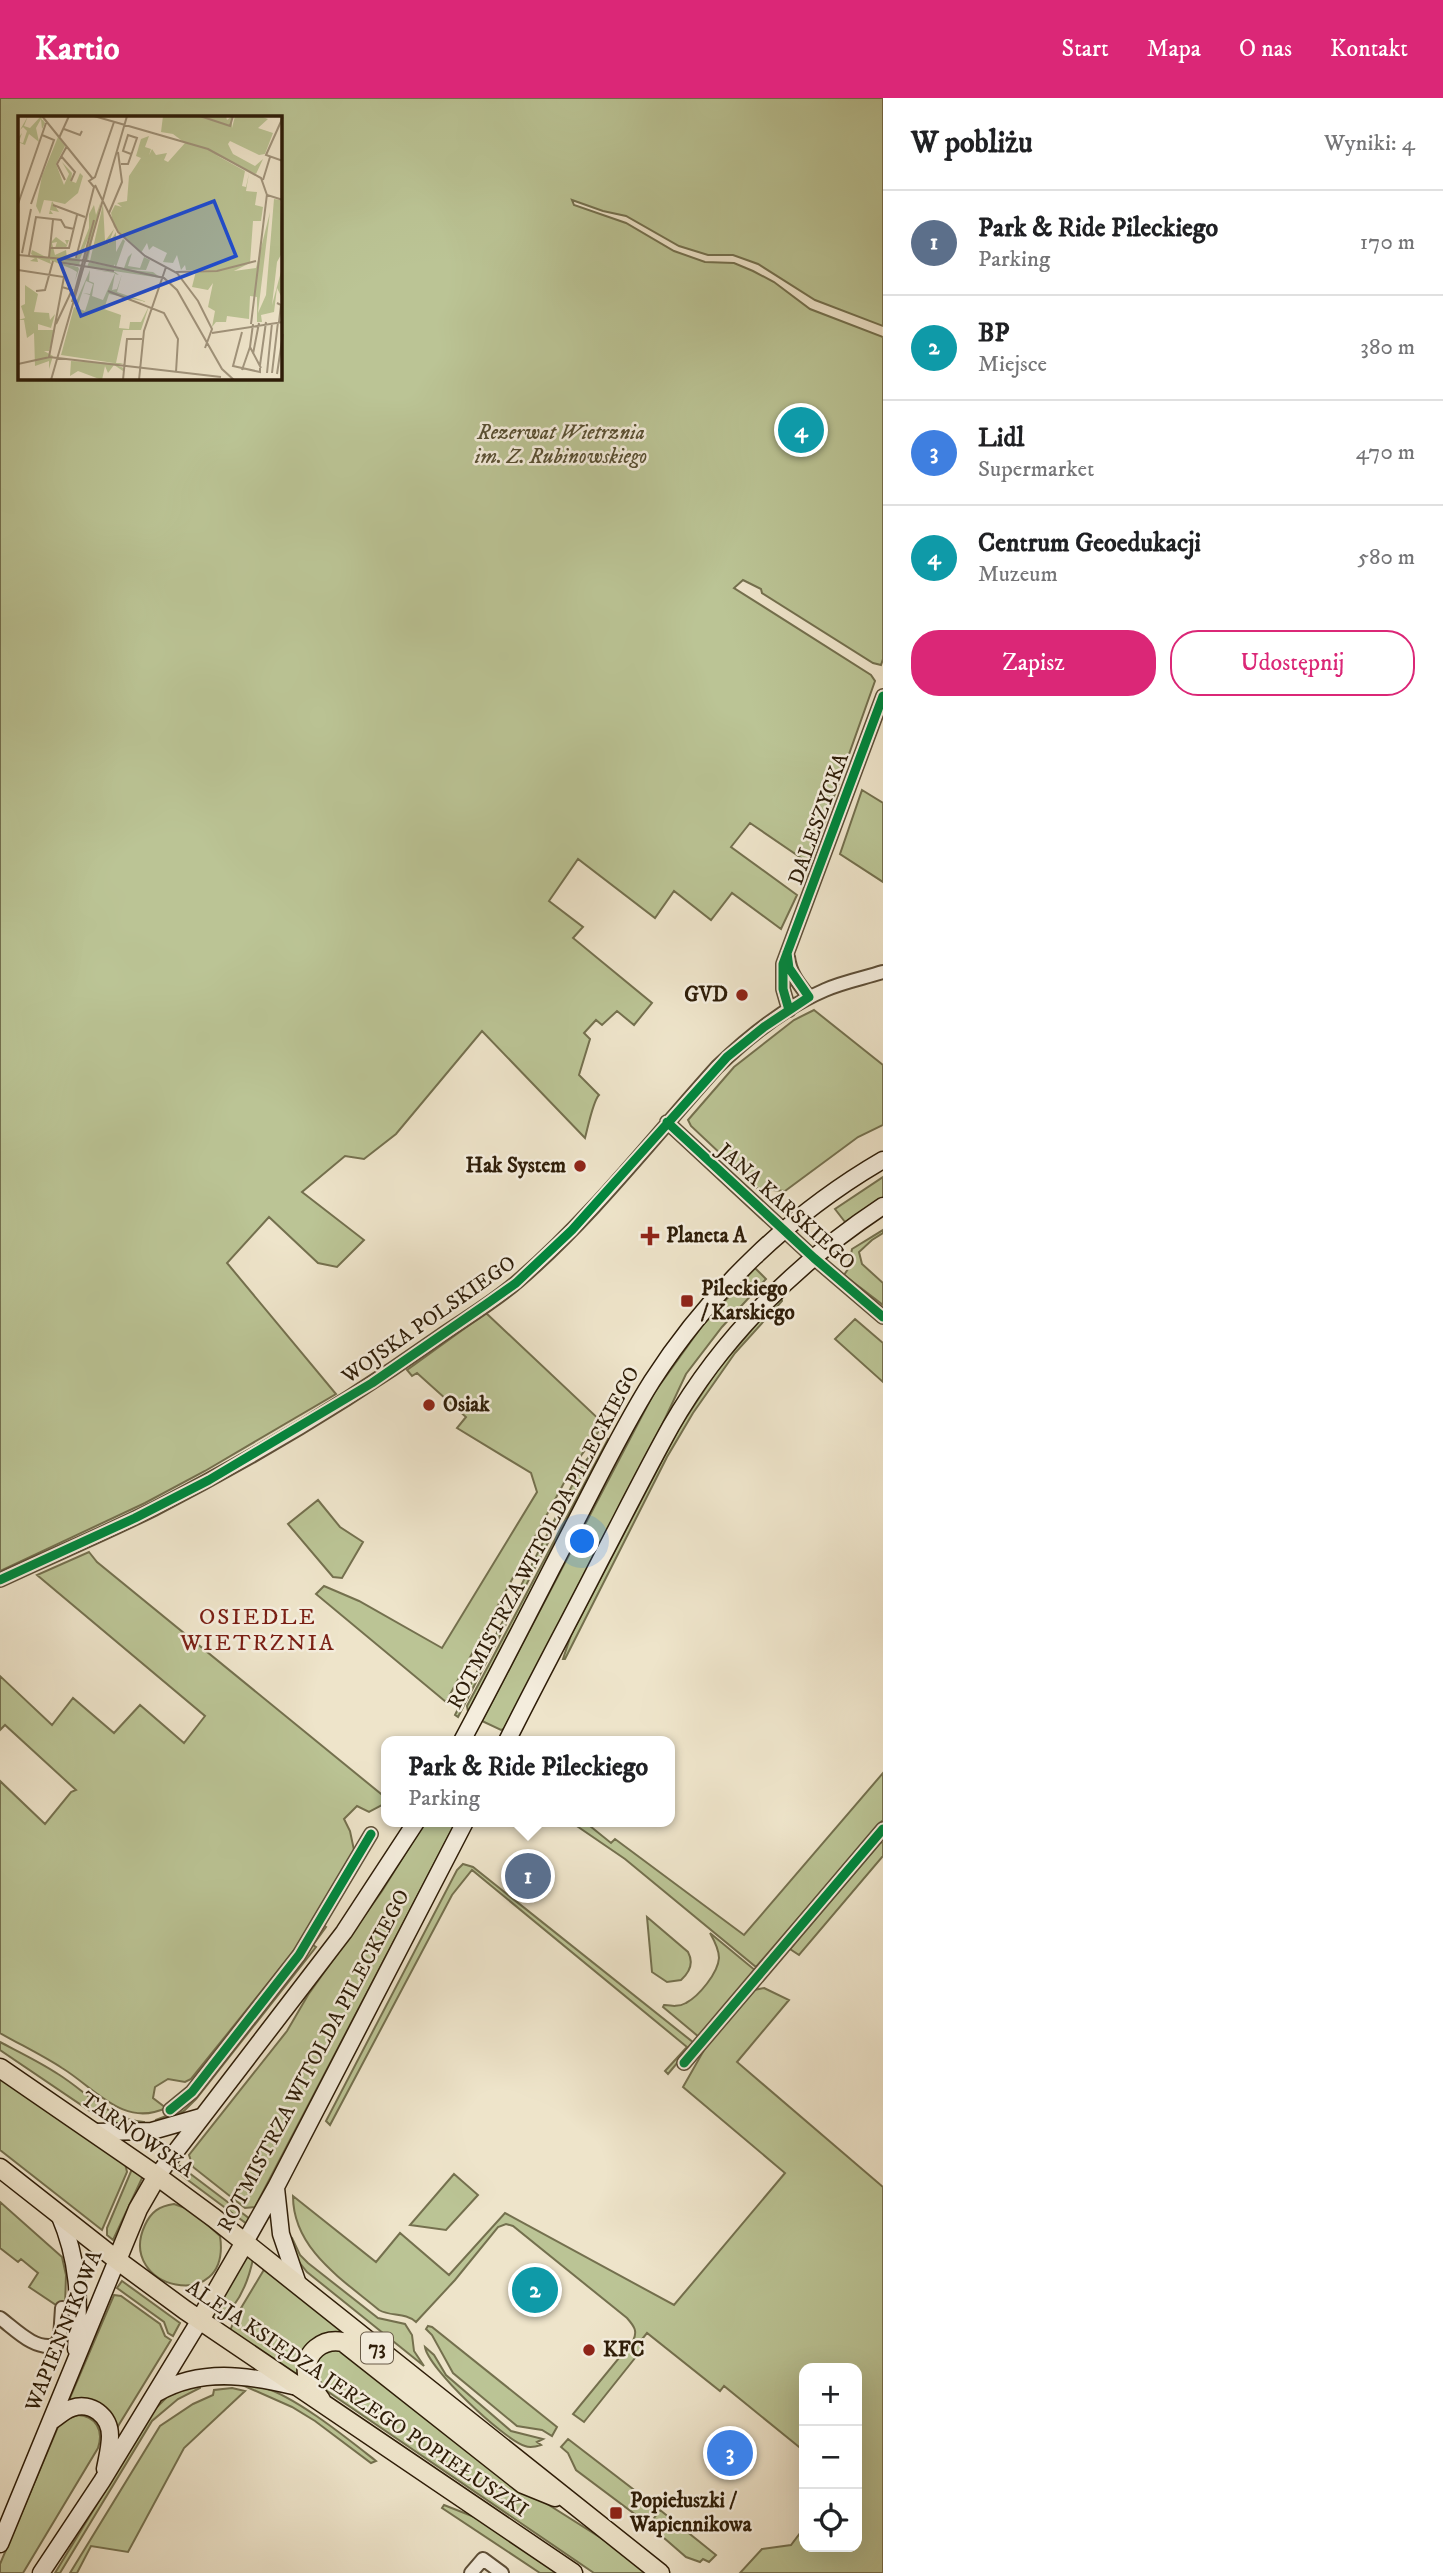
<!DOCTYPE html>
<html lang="pl">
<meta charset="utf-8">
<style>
:root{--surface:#fff;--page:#f6f6f6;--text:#202124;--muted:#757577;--line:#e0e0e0;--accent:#db2777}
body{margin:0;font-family:"IM FELL DW Pica",serif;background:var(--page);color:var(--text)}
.controls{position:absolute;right:21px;bottom:21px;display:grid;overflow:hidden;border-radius:14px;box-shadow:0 7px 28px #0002}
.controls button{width:63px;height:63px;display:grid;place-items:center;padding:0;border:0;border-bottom:2px solid var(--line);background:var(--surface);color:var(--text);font:35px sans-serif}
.you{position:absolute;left:583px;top:1444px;width:24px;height:24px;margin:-18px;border:5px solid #fff;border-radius:50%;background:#1a73e8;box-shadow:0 0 0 10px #1a73e833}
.badge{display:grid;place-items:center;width:46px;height:46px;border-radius:50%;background:var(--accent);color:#fff;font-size:23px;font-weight:700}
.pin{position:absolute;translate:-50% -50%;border:4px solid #fff;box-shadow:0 2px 7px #0006}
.popup{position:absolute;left:381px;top:1638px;width:294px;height:91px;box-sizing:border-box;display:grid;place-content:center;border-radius:14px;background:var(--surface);filter:drop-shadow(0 2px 5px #0005);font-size:23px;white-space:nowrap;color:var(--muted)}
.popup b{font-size:26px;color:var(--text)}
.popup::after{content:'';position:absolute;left:50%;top:100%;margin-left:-14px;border:14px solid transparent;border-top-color:var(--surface)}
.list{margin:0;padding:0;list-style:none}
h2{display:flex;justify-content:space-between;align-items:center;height:91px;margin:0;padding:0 28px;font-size:30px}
h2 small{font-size:23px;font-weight:400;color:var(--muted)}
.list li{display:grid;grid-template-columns:46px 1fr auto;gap:21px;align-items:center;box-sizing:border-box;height:105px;padding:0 28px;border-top:2px solid var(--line)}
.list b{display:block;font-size:26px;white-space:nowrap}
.list p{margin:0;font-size:23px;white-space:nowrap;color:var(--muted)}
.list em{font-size:23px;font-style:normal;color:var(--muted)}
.actions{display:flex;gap:14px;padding:21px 28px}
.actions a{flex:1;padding:16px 0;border:2px solid var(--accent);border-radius:28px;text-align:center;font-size:24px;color:var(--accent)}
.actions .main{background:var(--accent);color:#fff}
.icon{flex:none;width:38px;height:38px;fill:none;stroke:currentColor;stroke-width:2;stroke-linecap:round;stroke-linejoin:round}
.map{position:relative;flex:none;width:883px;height:2475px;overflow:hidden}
header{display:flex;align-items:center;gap:42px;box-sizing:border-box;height:98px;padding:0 35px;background:var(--accent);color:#fff}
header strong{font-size:33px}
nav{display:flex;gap:38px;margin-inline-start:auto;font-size:24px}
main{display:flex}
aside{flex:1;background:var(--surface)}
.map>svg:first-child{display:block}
.green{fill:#bbc495;stroke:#74704e;stroke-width:2;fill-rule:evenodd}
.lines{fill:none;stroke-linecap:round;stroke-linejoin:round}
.street-casing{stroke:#5e4f38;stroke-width:16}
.secondary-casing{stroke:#2e1d08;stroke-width:19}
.primary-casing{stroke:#2e1d08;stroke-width:21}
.street{stroke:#f4eddd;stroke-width:12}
.secondary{stroke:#f4eddd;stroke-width:16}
.primary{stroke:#eee4ca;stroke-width:18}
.cycleway-casing{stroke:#f4eddd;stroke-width:13}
.cycleway{stroke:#00873e;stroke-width:9}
.poi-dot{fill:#8f2418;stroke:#f4eddd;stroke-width:2.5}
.labels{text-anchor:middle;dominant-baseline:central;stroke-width:5;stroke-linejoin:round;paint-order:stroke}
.shield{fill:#f4eddd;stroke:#695b48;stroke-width:2}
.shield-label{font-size:19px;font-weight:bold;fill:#2e1d08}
.park-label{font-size:21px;font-style:italic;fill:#584f32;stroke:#f4eddd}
.street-label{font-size:21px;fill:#2e1d08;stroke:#f4eddd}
.poi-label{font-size:21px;font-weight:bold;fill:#2e1d08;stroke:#f4eddd;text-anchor:start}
.neighbourhood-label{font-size:23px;letter-spacing:2px;fill:#7a1f14;stroke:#f4eddd}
.inset-road{fill:none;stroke:#a1947c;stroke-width:2}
.view{fill:#1d4ed8;fill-opacity:0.15;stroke:#1d4ed8;stroke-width:3.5}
.inset-edge{fill:none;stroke:#2e1d08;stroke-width:3.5}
</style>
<header>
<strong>Kartio</strong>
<nav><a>Start</a><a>Mapa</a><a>O nas</a><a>Kontakt</a></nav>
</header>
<main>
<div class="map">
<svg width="883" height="2475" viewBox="0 0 883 2475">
<rect width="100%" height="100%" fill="#eee4ca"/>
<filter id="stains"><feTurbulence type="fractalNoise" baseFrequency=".00286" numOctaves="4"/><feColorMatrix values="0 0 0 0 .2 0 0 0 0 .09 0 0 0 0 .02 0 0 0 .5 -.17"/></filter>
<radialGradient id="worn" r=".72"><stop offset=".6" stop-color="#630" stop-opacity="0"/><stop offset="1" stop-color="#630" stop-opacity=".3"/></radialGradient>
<path class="green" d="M0,0H883V228L815,202L758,166L733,157H708L679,148L626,118L603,113L572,102L574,107L626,125L674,153L705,164L734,165L753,173L774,184L810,211L883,239V561L881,567L873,565L762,495L761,491L743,482L734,490L871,577L875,583L810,766L750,725L731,749L797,797L781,831L732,795L711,822L674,793L655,820L578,761L549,803L583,829L573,840L652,905L634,927L617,913L602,927L596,922L584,935L590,941L579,977L599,997C593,1003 588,1029 585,1040L482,933L396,1036L364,1061L345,1058L302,1094L364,1142L337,1169L318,1165L269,1119L227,1165L336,1296L205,1373L145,1405L0,1473ZM19,19H280V280H19Z
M862,692L883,705V784L840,756Z
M814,912L883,967V1027L858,1039L785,1093L758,1091L691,1028L688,1022L734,969L794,922Z
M883,1079V1099L845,1124L835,1111Z
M883,1132V1135L872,1142L859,1154L862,1166L883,1185V1207L844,1177L848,1171L852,1151Z
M755,1170L766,1181L722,1229L686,1276L662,1327L504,1631L501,1632L482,1623L654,1295L702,1228Z
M781,1198L782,1203L735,1255L693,1315L667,1359L565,1561H563L571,1537L678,1332L718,1271Z
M486,1215L604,1326L572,1370L446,1604L316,1496L324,1488L359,1503L442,1550L537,1394L531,1375L457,1330L466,1319L417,1275L412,1278L407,1272Z
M855,1221L883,1245V1284L835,1241Z
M608,1341L610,1342L468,1614L467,1608Z
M600,1344L458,1619L455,1617L582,1368Z
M318,1402L340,1429L363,1444L342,1480L333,1479L288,1426Z
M89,1454L97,1464L386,1700V1705L369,1714L357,1708L344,1721L350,1733L354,1752L306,1838L191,1981L185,1984L168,1981L155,1989L153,2000L166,2010C123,2030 95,1990 62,1970C42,1957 21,1947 0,1935V1683L45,1726L71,1694L76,1692L5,1627L0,1632V1578L52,1627L73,1600L114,1635L140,1607L184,1645L205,1618L37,1477Z
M883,1675V1722L756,1869L625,1761L571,1724H585L611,1745L615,1741L744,1837Z
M425,1724H456L255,2109L245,2110L193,2069L189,2057L287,1933L308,1897L382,1793Z
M881,1744L883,1745V1758L799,1857L790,1851Z
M463,1766L473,1769L694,1945L668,1976L665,1973L687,1949L472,1772L452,1797L330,2027L326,2023L457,1772Z
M647,1819L688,1854C694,1865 690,1874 681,1882L667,1884L652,1874Z
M323,1827L326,1829L313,1847L316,1849L196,2001L184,2013L157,2027L156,2022L174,2015Z
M710,1835L756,1873L699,1939L663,1909L664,1907C672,1908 679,1909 686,1905C699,1898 718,1875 719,1860C719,1851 714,1842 710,1835Z
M764,1890L789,1902L737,1964L883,2089V2475H740L762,2451L791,2447L804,2430V2449H857V2270H804V2353L724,2288L720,2293L647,2235L638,2246L643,2250L584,2324L573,2316L633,2243C638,2233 634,2228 627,2220L513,2128L506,2126L498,2129L455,2182L416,2224C405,2214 391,2219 379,2212C342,2181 293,2151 293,2098L376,2164L400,2135L449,2177L505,2115L674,2207L785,2075L683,1989L708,1945L754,1892Z
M0,1944C19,1954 40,1964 58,1976C87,1994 108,2021 144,2024L145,2029L116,2027L102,2021L0,1952Z
M0,1980L125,2065L127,2074L102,2132L0,2052Z
M180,2068L250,2121L247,2126L177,2074Z
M132,2071L143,2078L113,2142L107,2137V2130Z
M454,2076L478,2097L446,2132L410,2127Z
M0,2104L62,2159L66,2177L65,2210L59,2209L29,2189L38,2175L21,2161L18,2164L0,2150Z
M174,2106L191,2112L220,2138C232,2218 115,2191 145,2127C151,2114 159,2108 174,2106Z
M292,2140L300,2157L308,2165L378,2220L405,2226L412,2237L414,2253L424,2268L307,2174L299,2164L287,2142Z
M248,2157L253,2161C248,2185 237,2210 217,2224L211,2218Z
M265,2170L528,2379L329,2237L303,2283L230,2233L235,2220Z
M122,2183L180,2225L173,2238L168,2235L164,2224L117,2190Z
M114,2197L121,2198L160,2226L165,2238L171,2242L115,2333L69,2302Z
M428,2228L432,2229L557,2329L552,2338L542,2332L517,2328L453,2275L432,2237L426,2231Z
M336,2248L522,2390L628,2457L649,2475H594L321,2289C315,2283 316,2280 315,2272C313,2257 324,2255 336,2248Z
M425,2249L434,2257L446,2277L511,2333L543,2341L537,2344L541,2347C535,2349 530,2350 525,2348C503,2341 428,2270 425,2249Z
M213,2283C228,2285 246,2284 262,2289C295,2298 348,2341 376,2363L371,2365L315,2323L292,2309L240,2286L213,2287Z
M199,2284L200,2290L178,2301L152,2323L60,2475H55L155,2311L169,2297Z
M232,2290L245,2293L184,2350L128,2454L91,2448L77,2475H70L160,2328L193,2306L213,2297L214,2292Z
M77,2317C96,2318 104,2332 98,2350L23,2475H0V2466L60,2324Z
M568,2341L655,2408L644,2423L576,2372L568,2355L561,2349Z
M444,2407L477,2420L559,2475H540L442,2410Z
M660,2412L716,2457L709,2464L703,2461L700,2464L686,2459L649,2427Z"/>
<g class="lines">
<g class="street-casing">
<path id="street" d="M788,859C790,876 799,886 809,899
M789,912L783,891V866L883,598
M667,1024L814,1160L883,1219
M0,1482C51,1458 104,1436 154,1411C251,1361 347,1304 436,1241C463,1222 493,1205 518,1183C592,1119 652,1041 717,969C748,939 785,909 825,892C843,884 864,880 883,874
M684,1965L883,1731
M170,2012L192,1994L299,1857L371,1736
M0,2220C15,2231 35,2253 55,2247L60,2240L62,2210
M471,2475L483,2461L502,2475"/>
</g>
<g class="secondary-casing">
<path id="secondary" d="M462,1643C500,1572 537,1499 574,1427C599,1379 623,1329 652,1283C710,1193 790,1116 883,1062
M507,1643C538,1581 571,1520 602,1459C625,1415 647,1371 671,1328C722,1239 798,1164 883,1108
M94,2034L152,2033L201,2019
M157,2078L344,1834L416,1724
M276,2090L281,2136L298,2186
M59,2116C79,2163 80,2201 76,2251
M245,2144L276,2089L465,1724
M157,2295C201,2270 246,2277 293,2288
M53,2322C59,2318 65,2312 72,2310C91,2303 110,2318 110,2338C110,2349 107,2360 105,2371
M0,2446L117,2162
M41,2475L102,2383L200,2222"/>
</g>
<g class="primary-casing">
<path id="primary" d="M0,1970L157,2078L214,2120L660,2475
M0,2070L117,2162L185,2212L573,2475
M117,2162L138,2111L157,2078
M200,2222L245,2144
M321,2302C315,2294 309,2286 307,2276C304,2254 323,2240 343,2244L523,2386L555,2399"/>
</g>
<use href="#street" class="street"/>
<use href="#secondary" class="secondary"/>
<use href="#primary" class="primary"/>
<g class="cycleway-casing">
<path id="cycleway" d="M789,912L783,891V866L883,598
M667,1024L814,1160L883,1219
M0,1482L135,1420L209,1382L372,1285L485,1207L516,1185L572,1132L727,959L764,929L809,899L789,870L787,855
M684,1965L883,1731
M170,2012L192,1994L299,1857L371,1736"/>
</g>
<use href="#cycleway" class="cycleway"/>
</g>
<g class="poi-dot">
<circle cx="742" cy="897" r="7"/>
<circle cx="580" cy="1068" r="7"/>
<path d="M646.5 1127.5h7v7h7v7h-7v7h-7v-7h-7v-7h7z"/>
<rect x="680" y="1196" width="14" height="14" rx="3.5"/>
<circle cx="429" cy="1307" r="7"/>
<circle cx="589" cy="2252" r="7"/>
<rect x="609" y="2408" width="14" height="14" rx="3.5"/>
</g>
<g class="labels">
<rect class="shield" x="361" y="2234.5" width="32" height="31" rx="5"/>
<g class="shield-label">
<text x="377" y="2250">73</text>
</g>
<g class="park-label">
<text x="561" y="335">Rezerwat Wietrznia<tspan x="561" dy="24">im. Z. Rubinowskiego</tspan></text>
</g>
<g class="street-label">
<text transform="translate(819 721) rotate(-70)">DALESZYCKA</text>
<text transform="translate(786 1109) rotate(42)">JANA KARSKIEGO</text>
<text transform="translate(429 1222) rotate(-35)">WOJSKA POLSKIEGO</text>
<text transform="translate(544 1440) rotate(-62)">ROTMISTRZA WITOLDA PILECKIEGO</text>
<text transform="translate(314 1963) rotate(-62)">ROTMISTRZA WITOLDA PILECKIEGO</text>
<text transform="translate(137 2037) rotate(35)">TARNOWSKA</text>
<text transform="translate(64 2233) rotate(-68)">WAPIENNIKOWA</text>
<text transform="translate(357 2301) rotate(34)">ALEJA KSIĘDZA JERZEGO POPIEŁUSZKI</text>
</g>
<g class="poi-label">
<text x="728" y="897" text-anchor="end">GVD</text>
<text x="566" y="1068" text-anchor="end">Hak System</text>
<text x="666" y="1138">Planeta A</text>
<text x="701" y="1191">Pileckiego<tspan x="701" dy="24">/ Karskiego</tspan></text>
<text x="443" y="1307">Osiak</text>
<text x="603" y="2252">KFC</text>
<text x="630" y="2403">Popiełuszki /<tspan x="630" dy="24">Wapiennikowa</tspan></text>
</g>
<g class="neighbourhood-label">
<text x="258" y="1519">OSIEDLE<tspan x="258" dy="26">WIETRZNIA</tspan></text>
</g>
</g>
<g transform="translate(18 18)">
<rect width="264" height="264" fill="#eee4ca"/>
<path d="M10,0L6,10L12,12L23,0L24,4H25L27,7L24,13L23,3L18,12L21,26L11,18L7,29L0,26V22L4,17L1,26L5,27L9,15L5,11L2,14ZM145,0H208L209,4L214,0V12L217,0H242L250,3L240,12L255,17L247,38L241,39L212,25L210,28L215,38L237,50L245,43L238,58L198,39L227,55L224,70L228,71L231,57L228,75L239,76L237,89L245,91L243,105H235L232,147L216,155L238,152L252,96L240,197L248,179L256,83L262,84L264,137L259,146L254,189L264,152V182L259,172L256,196L243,199L244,206H239V181L232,180L231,203L209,200L208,206H198L194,211L197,195L190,191L195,167L190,174L174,171L178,155L201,154H168L167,149L163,154L159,139L155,147L145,146L149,137L135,130L131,134L129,127L123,137L96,111L93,97L97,89L104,91L99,87L109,85L111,60L123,42L118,40L123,23L131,20L127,31L133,33L131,39L134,33L138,39L149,37L146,44L150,46L167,27L155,18L143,16ZM40,21L47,30L38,48L46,69L51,58L44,46L54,57L53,65L58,67L62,57L65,60L60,77L47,88L34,85L41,96L32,94L35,98H31L34,85L26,84L22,98L18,90L24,60ZM83,85L70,144L65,143L73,115L62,143L55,144L62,145L61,150L38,146L60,151L61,153L57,165L59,156L54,153L32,144L33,148L19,142L20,146L12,145L17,142L10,141H17L13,138L14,134L32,143V127L38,121L49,129L47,124H51L48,132H37L39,126L34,127L37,139L48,134L49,142H59L71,112V98L76,89L78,99ZM85,88L87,125L96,113L90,129L98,116V136L105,123L107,125L98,151L106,152L110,141L114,137L110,150L122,152L126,141L132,144L128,154L100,153L135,156L143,162L69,151L71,146L99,152L97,151V148L95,151L72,145ZM72,154L71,165L76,167L74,180L85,184L97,157L77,154L97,156L101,159L97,158L94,174L99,173L104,158L99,176L129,186L91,178L86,193L103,199L101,212L111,213L112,206H123L131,190L123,214H105L98,247H106L98,249L106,252L105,255L96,249L90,257L87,250L84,264L60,255L52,260L53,245L96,247L43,239L56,191L67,195L70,186L72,179L65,177L72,178L75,168L68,165L60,189L57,188ZM7,169L20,178L16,196L31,197L32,204L37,198L33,212L20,208V214H37L31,235H26L35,240L31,253V245L17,250L16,217L9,222L6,204H0L7,202L3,190L7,188Z" fill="#bbc495"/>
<path class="inset-road" d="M24,0L75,63M76,0L190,33L243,62L249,79L265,84M182,0L212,10L215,0M265,1L248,39L265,45M46,13L62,19L64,15M41,22L51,0M43,40L57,56L53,65M103,48H110L119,22L110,19L105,35L113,38M47,64L39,48L49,30M245,64L252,41M77,69L100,116L127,140L159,157L180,185L194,213L187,232M0,88L28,7M13,88L36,24L24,19M35,89L67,101M91,97L104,66L100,36M32,132H51L59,99M4,137L13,93M0,139L70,145L146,162L159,174L204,253L216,264M11,139L18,101L43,104L47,111L56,113M31,141L35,104M58,142L76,71L71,65L77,61L96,6M40,146L96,155M0,154L46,161L31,241M158,156L199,155L238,145M18,175L27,174L35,145M90,175L146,197L160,223L158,256M54,186L76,104M259,187L263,189L261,206M38,208L54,174L44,171M233,208L249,78M235,208L232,231L243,252M224,216L215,250L242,256V252M194,217L265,206M235,238L241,207M31,241L203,261M0,248L32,241M242,249L248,206M224,254L232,231M249,257L254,207M254,257L260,206M259,258L265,218M33,264L109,0M105,264L109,223H124M121,264L126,215L148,151"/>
<path class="view" d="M196,85L218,140L63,200L41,144Z"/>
<rect width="264" height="264" class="inset-edge"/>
</g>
<rect width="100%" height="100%" filter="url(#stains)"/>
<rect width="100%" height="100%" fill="url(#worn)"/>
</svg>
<div class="controls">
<button>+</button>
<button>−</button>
<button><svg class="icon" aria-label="locate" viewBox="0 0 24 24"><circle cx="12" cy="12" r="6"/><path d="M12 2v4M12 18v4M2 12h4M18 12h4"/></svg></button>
</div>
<div class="you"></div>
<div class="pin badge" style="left:528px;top:1778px;background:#5c6f8a">1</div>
<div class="popup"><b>Park &amp; Ride Pileckiego</b>Parking</div>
<div class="pin badge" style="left:535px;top:2192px;background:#0f9aa8">2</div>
<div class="pin badge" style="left:730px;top:2355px;background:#3f7fe0">3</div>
<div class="pin badge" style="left:801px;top:332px;background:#0f9aa8">4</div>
</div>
<aside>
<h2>W pobliżu<small>Wyniki: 4</small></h2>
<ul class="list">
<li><span class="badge" style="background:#5c6f8a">1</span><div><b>Park &amp; Ride Pileckiego</b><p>Parking</p></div><em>170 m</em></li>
<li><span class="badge" style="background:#0f9aa8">2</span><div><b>BP</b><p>Miejsce</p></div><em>380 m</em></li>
<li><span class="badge" style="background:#3f7fe0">3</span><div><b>Lidl</b><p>Supermarket</p></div><em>470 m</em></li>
<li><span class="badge" style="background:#0f9aa8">4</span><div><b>Centrum Geoedukacji</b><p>Muzeum</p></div><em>580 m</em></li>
</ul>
<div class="actions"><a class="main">Zapisz</a><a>Udostępnij</a></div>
</aside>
</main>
